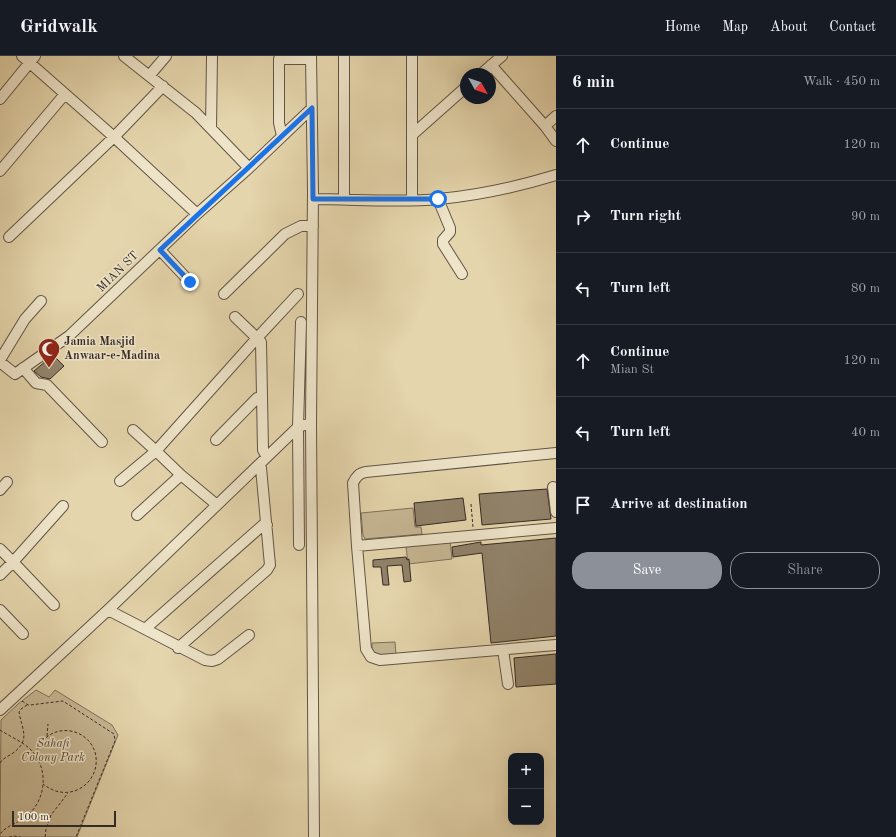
<!DOCTYPE html>
<meta charset="utf-8">
<style>
:root{--surface:#171b24;--page:#20242c;--text:#f1f3f6;--muted:#9ea1a6;--line:#363941;--accent:#8c9099}
body{margin:0;font-family:"Old Standard TT",serif;background:var(--page);color:var(--text)}
.controls{position:absolute;right:12px;bottom:12px;display:grid;overflow:hidden;border-radius:8px;box-shadow:0 4px 16px #0002}
.controls button{width:36px;height:36px;display:grid;place-items:center;padding:0;border:0;border-bottom:1px solid var(--line);background:var(--surface);color:var(--text);font:20px sans-serif}
.compass{position:absolute;left:460px;top:12px;width:36px;height:36px;border-radius:50%;background:var(--surface);box-shadow:0 4px 16px #0002;rotate:130deg}
.scale{position:absolute;left:12px;bottom:10px;width:104px;box-sizing:border-box;padding-left:4px;border:2px solid #352a24;border-top:0;font-size:11px;line-height:14px;white-space:nowrap;color:#352a24;-webkit-text-stroke:3px #eee4c9;paint-order:stroke}
.stop{position:absolute;width:12px;height:12px;margin:-9px;border:3px solid #1a73e8;border-radius:50%;background:#fff}
.stop.end{background:#1a73e8;border-color:#fff;box-shadow:0 1px 4px #0008}
.list{margin:0;padding:0;list-style:none}
h2{display:flex;justify-content:space-between;align-items:center;height:52px;margin:0;padding:0 16px;font-size:17px}
h2 small{font-size:13px;font-weight:400;color:var(--muted)}
.list li{display:grid;grid-template-columns:26px 1fr auto;gap:12px;align-items:center;box-sizing:border-box;height:72px;padding:0 16px;border-top:1px solid var(--line)}
.list b{display:block;font-size:15px;white-space:nowrap}
.list p{margin:0;font-size:13px;white-space:nowrap;color:var(--muted)}
.list em{font-size:13px;font-style:normal;color:var(--muted)}
.actions{display:flex;gap:8px;padding:12px 16px}
.actions a{flex:1;padding:9px 0;border:1px solid var(--accent);border-radius:16px;text-align:center;font-size:14px;color:var(--accent)}
.actions .main{background:var(--accent);color:#fff}
.icon{flex:none;width:22px;height:22px;fill:none;stroke:currentColor;stroke-width:2;stroke-linecap:round;stroke-linejoin:round}
.map{position:relative;flex:none;width:556px;height:781px;overflow:hidden}
header{display:flex;align-items:center;gap:24px;box-sizing:border-box;height:56px;padding:0 20px;background:var(--surface);border-bottom:1px solid var(--line)}
header strong{font-size:19px}
nav{display:flex;gap:22px;margin-inline-start:auto;font-size:14px}
main{display:flex}
aside{flex:1;background:var(--surface)}
.map>svg:first-child{display:block}
.green{fill:#c7b895;stroke:#7e715c}
.building{fill:#91836b;stroke:#352a24}
.lines{fill:none;stroke-linecap:round;stroke-linejoin:round}
.minor-casing{stroke:#615546;stroke-width:12}
.path{stroke:#352a24;stroke-width:1;stroke-dasharray:3 2;stroke-linecap:butt}
.minor{stroke:#eee4c9;stroke-width:10}
.route{stroke:#1a73e8;stroke-width:5}
.labels{text-anchor:middle;dominant-baseline:central;stroke-width:3;stroke-linejoin:round;paint-order:stroke}
.street-label{font-size:12px;fill:#352a24;stroke:#eee4c9}
.poi-label{font-size:12px;font-weight:bold;fill:#352a24;stroke:#eee4c9;text-anchor:start}
.park-label{font-size:12px;font-style:italic;fill:#52463b;stroke:#eee4c9}
</style>
<header>
<strong>Gridwalk</strong>
<nav><a>Home</a><a>Map</a><a>About</a><a>Contact</a></nav>
</header>
<main>
<div class="map">
<svg width="556" height="781" viewBox="0 0 556 781">
<rect width="100%" height="100%" fill="#e5d5ac"/>
<filter id="stains"><feTurbulence type="fractalNoise" baseFrequency=".005" numOctaves="4"/><feColorMatrix values="0 0 0 0 .2 0 0 0 0 .09 0 0 0 0 .02 0 0 0 .5 -.17"/></filter>
<radialGradient id="worn" r=".72"><stop offset=".6" stop-color="#630" stop-opacity="0"/><stop offset="1" stop-color="#630" stop-opacity=".3"/></radialGradient>
<path class="green" d="M413,452L415,471H421L422,478L365,483L363,479L361,457Z
M450,485L452,503L408,508L406,490Z
M395,586L396,599L388,600L376,599L372,595V587Z
M36,634L49,641L55,634L112,669L118,679L77,781H0L1,664L18,648Z"/>
<path class="building" d="M53,299L64,310L50,323L41,321L34,315Z
M547,433L551,463L482,469L479,438Z
M463,442L466,464L416,470L414,447Z
M556,482V580L491,587L482,497L453,501L452,491L481,486V489Z
M406,501L407,504L409,503L411,525L404,526L402,509L387,510L389,529H383L381,511H373V504Z
M556,598V628L516,631L514,602Z"/>
<g class="lines">
<g class="minor-casing">
<path id="minor" d="M22,0L114,81L197,158
M124,0L196,57L249,112L312,52
M311,0L313,136L311,367L314,781
M344,0V143
M491,9L545,70
M481,18L502,0
M149,20L166,0
M0,43L35,0
M556,60L545,70L556,85
M211,72L212,0
M412,79L466,31
M282,80L279,67V3H311
M0,115L65,38
M313,143C354,143 399,147 439,143C480,139 517,131 556,119
M438,143L450,172V176L443,184V188L462,218
M412,144V0
M9,181L114,81L163,30
M160,194L190,226
M224,238L285,178L301,170H313
M235,261L261,286L263,394L267,401
M0,304L25,263L41,245
M0,306L15,318L69,280L197,158L249,112
M23,312L36,327L47,329L102,386
M133,374L156,395L257,282L298,238
M216,384L257,342L261,341
M556,397L366,416C359,417 356,421 353,427L357,490L366,593L371,601L380,604L556,589
M120,425L156,395L181,419L217,449
M553,431L556,456
M0,434L7,426
M137,459L181,419
M299,489L298,371L301,266
M357,490L556,472
M0,493L13,506L63,450
M0,519L13,506L54,549
M0,554L23,578
M108,554L205,604L212,605L218,603L249,579
M145,573L263,469H267
M178,592L267,514L270,509L261,412L259,409
M503,594L508,628
M0,654L108,554L298,371L311,367"/>
</g>
<path class="path" d="M471,448L473,471
M22,645L28,649H30L63,645L114,678L115,685L76,781
M0,674C9,680 21,685 29,692C49,710 47,742 28,759C19,767 7,769 0,778
M47,680L48,668
M35,698C51,656 105,676 95,714C92,723 86,730 77,734C65,739 53,736 43,728
M0,707C3,702 9,700 13,697C31,684 22,674 19,656L21,653L27,649
M9,781L14,780L21,781
M45,781L46,773L51,759L68,737"/>
<use href="#minor" class="minor"/>
</g>
<g class="lines">
<path class="route" d="M190,226L160,194L312,52L313,143H438"/>
</g>
<defs>
<g id="mosque-pin" transform="scale(1.15)"><path d="M0 17L-7.5 6A9.5 9.5 0 1 1 7.5 6Z" fill="#8f2418" stroke="#eee4c9"/><path d="M3.5-4.9A6 6 0 1 0 3.5 4.9A5 5 0 1 1 3.5-4.9Z" fill="#fff"/></g>
</defs>
<g fill-rule="evenodd">
<use href="#mosque-pin" x="49" y="293"/>
</g>
<g class="labels">
<g class="street-label">
<text transform="translate(118 216) rotate(-44)">MIAN ST</text>
</g>
<g class="poi-label">
<text x="64" y="286">Jamia Masjid<tspan x="64" dy="14">Anwaar-e-Madina</tspan></text>
</g>
<g class="park-label">
<text x="53" y="688">Sahafi<tspan x="53" dy="14">Colony Park</tspan></text>
</g>
</g>
<rect width="100%" height="100%" filter="url(#stains)"/>
<rect width="100%" height="100%" fill="url(#worn)"/>
</svg>
<div class="controls">
<button>+</button>
<button>−</button>
</div>
<svg class="compass" viewBox="-18 -18 36 36"><path d="M0-13l5 13h-10z" fill="#e53935"/><path d="M0 13l5-13h-10z" fill="#9ea1a6"/></svg>
<div class="scale">100 m</div>
<div class="stop" style="left:438px;top:143px"></div>
<div class="stop end" style="left:190px;top:226px"></div>
</div>
<aside>
<h2>6 min<small>Walk · 450 m</small></h2>
<ul class="list">
<li><svg class="icon" aria-label="ahead" viewBox="0 0 24 24"><path d="M12 20V5M6 11l6-6 6 6"/></svg><div><b>Continue</b></div><em>120 m</em></li>
<li><svg class="icon" aria-label="right" viewBox="0 0 24 24"><path d="M7 20v-9h11M14 6l5 5-5 5"/></svg><div><b>Turn right</b></div><em>90 m</em></li>
<li><svg class="icon" aria-label="left" viewBox="0 0 24 24"><path d="M17 20v-9H6M10 6l-5 5 5 5"/></svg><div><b>Turn left</b></div><em>80 m</em></li>
<li><svg class="icon" aria-label="ahead" viewBox="0 0 24 24"><path d="M12 20V5M6 11l6-6 6 6"/></svg><div><b>Continue</b><p>Mian St</p></div><em>120 m</em></li>
<li><svg class="icon" aria-label="left" viewBox="0 0 24 24"><path d="M17 20v-9H6M10 6l-5 5 5 5"/></svg><div><b>Turn left</b></div><em>40 m</em></li>
<li><svg class="icon" aria-label="arrive" viewBox="0 0 24 24"><path d="M6 21V4h12l-3 4 3 4H6"/></svg><div><b>Arrive at destination</b></div></li>
</ul>
<div class="actions"><a class="main">Save</a><a>Share</a></div>
</aside>
</main>
